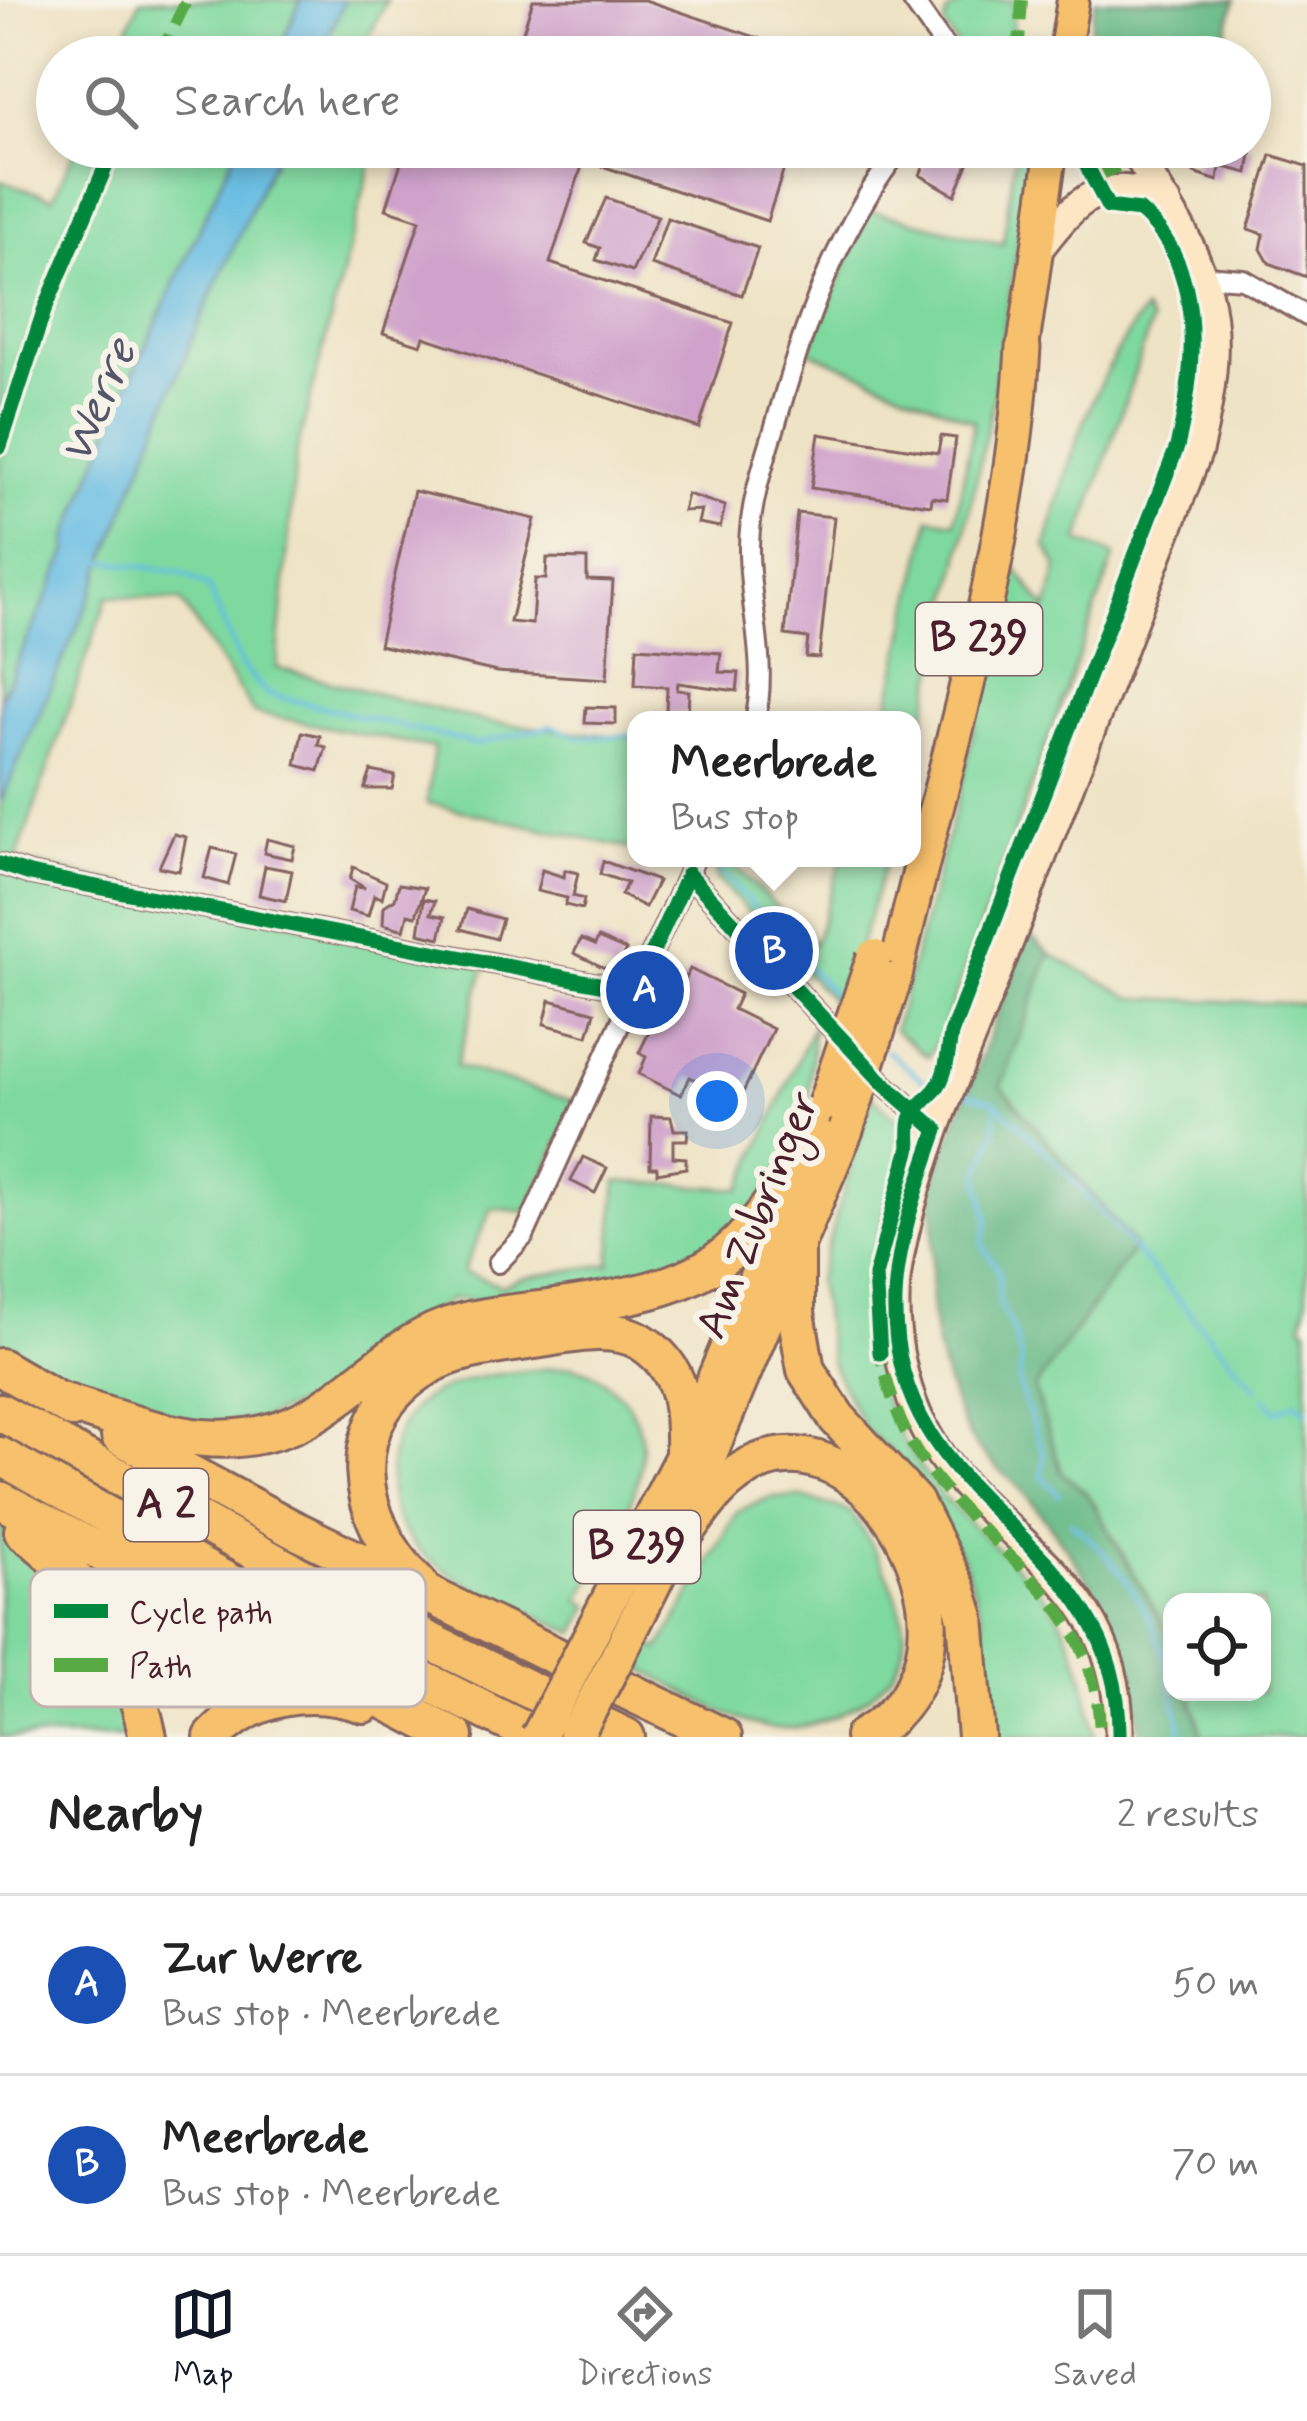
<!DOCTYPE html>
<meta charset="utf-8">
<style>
:root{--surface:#fff;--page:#f2f2f2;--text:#222;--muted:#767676;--line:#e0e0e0;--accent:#111827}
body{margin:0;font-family:Mynerve,sans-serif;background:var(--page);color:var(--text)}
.controls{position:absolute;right:36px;bottom:36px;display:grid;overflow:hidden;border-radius:24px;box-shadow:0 6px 18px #0003}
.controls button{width:108px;height:108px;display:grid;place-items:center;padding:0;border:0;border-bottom:3px solid var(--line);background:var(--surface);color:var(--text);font:60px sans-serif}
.you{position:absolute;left:717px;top:1101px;width:42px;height:42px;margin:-30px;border:9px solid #fff;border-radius:50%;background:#1a73e8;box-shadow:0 0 0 18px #1a73e833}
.badge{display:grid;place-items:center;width:78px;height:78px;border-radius:50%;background:var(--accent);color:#fff;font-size:39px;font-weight:700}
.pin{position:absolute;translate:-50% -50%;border:6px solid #fff;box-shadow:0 3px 12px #0006}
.popup{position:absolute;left:627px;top:711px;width:294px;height:156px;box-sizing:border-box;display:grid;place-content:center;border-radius:24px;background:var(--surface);filter:drop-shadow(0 3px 9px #0005);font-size:39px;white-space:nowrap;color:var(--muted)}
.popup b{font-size:45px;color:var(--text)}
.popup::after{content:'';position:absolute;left:50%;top:100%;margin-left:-24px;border:24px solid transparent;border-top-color:var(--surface)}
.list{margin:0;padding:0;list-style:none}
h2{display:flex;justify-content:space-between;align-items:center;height:156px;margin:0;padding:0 48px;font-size:51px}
h2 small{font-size:39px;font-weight:400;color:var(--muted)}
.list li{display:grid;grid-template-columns:78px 1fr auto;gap:36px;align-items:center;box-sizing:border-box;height:180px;padding:0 48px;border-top:3px solid var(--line)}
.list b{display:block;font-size:45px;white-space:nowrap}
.list p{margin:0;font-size:39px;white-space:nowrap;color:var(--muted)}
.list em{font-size:39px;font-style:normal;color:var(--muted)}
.icon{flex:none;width:66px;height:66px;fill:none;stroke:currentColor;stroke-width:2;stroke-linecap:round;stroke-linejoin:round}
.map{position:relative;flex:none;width:1307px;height:1737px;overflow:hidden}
.search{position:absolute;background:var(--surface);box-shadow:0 6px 18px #0003;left:36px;right:36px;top:36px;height:132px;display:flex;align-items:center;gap:30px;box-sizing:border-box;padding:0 42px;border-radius:66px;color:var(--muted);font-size:45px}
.sheet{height:516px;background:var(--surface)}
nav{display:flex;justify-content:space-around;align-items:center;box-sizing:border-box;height:168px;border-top:3px solid var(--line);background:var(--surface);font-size:33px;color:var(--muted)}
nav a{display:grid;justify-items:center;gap:6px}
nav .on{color:var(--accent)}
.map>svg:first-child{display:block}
.green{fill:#7ed99f;stroke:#647c65;stroke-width:3}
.forest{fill:#66b986;stroke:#586c58;stroke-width:3}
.water{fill:#65bce2;stroke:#586e86;stroke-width:3}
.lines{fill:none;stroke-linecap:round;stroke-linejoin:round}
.stream{stroke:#65bce2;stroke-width:4.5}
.building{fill:#cfa1cb}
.minor-casing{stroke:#846461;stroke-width:24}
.secondary-casing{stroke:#846461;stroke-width:33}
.primary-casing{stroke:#846461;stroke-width:36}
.trunk-casing{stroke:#846461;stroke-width:39}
.motorway-casing{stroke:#846461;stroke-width:42}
.minor{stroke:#fff;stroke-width:18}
.secondary{stroke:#fce6c4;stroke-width:27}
.primary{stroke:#f7c06c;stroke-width:30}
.trunk{stroke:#f7c06c;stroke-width:33}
.motorway{stroke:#f7c06c;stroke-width:36}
.trunk-bridge-casing{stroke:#846461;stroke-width:39;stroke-linecap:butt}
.trunk-bridge{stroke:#f7c06c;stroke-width:33}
.quiet{stroke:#57aa44;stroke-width:12;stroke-dasharray:24 12;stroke-linecap:butt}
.cycleway-casing{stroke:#f7f3e8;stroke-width:22}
.cycleway{stroke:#00873e;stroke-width:15}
.labels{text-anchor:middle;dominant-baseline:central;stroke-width:12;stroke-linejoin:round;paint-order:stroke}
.shield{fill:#f7f3e8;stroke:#7e5f64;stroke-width:3}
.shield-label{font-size:42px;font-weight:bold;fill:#4a1f2b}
.street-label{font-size:45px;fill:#4a1f2b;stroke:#f7f3e8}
.water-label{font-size:48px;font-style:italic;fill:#53566b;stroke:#f7f3e8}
.key{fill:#f7f3e8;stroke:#c3b3af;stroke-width:3}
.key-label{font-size:33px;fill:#4a1f2b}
</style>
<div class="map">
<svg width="1307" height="1737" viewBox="0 0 1307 1737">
<rect width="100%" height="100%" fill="#f7f3e8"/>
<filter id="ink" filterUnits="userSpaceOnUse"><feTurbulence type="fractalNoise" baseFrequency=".00833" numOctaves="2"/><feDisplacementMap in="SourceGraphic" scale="24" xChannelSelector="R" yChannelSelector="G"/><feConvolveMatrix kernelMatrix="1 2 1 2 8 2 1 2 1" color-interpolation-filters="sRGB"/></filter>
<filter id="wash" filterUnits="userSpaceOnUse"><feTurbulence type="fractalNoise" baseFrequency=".004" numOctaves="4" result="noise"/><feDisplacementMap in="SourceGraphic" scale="48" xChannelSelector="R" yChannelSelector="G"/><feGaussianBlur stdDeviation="2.7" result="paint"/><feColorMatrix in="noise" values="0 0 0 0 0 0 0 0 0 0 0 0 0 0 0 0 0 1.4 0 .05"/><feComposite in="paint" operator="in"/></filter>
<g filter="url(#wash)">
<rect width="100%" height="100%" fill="#efe3c5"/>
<path class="green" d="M140,0H301L276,57H115Z
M345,0H387L363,48L373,57H319Z
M969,0H1014L1011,57H963L944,24L948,12Z
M76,147H237L122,398L68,537V551L0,700V181L53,198Z
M279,147H375L296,454L277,668L487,722L636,738V850L427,803L434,748L254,713L181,601L108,596L16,860L485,966L456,1066L577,1102L527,1212L492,1208L463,1272L502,1286L521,1278L610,1264L617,1181L741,1189L813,1026L809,1104L796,1139L758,1206L685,1267L503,1302L451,1299L313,1399L257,1420L184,1426L119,1408L0,1344V804L193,336Z
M1022,147L1031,159L993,402L912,779V720H886L930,518L955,522L974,421L809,351L869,210L1003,244L1014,161Z
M1144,311L1151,323L1079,541L1115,555L941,1036L928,1057L894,1030L962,784L1010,561L1047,610L1058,567L1046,546C1068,463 1092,379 1144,311Z
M716,858H727L814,944L842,858H887L840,1009L717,879Z
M1050,954L1133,998L1307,1004V1302L1302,1323L1307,1329V1737H1203L1190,1692H1262V1602H1172V1639L1088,1494L1062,1473L1034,1389L1134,1246L1000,1086Z
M872,1096L901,1123L909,1141C860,1261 846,1382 936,1488C969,1528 1014,1559 1047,1599C1078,1638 1088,1690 1095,1737H993L982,1613L964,1561L902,1462L864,1428L832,1365L817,1281Z
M571,1366C593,1371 602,1378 618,1393C678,1449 609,1545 580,1600L590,1606L575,1633C524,1608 452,1586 413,1544C394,1523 389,1502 390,1476C391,1371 493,1376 571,1366Z
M771,1497H803L851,1512C873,1548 898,1584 904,1628C912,1690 818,1737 765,1727C720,1717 674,1684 632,1664L642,1644L660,1649L738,1511Z
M0,1525L28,1546L94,1623L136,1737H0Z"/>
<path class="forest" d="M1095,0H1235L1220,57H1087Z
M1028,933L1050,954L1001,1086L1135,1246L1034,1389L1062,1473L1087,1494L1172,1639V1692H1190L1203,1737H1140C1136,1644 1087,1571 1030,1500C1012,1477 981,1458 967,1432C948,1396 932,1340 931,1299C930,1261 937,1226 931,1188Z"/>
<path class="water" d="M301,0H345L319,57H276Z
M237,147H279L193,336L93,591L0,804V700L68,551V537L122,398Z"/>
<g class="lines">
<path class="stream" d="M104,561L181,572L208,587L242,666L267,694L476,744L552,726L582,738L636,735
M709,858L842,1004
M887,1051L924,1081L942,1086
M959,1091L996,1102L1064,1170L1256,1388
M996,1102L995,1133L979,1176L988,1218L983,1246L999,1271V1302L1015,1335L1021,1361L1019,1386L1044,1454L1042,1476L1059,1495
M1265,1398L1277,1412L1296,1402L1307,1411
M1071,1523C1122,1561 1160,1623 1172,1686
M1173,1692L1183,1737"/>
</g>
<g id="blocks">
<path class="building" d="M533,0H645L815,57H515Z
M406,147H791L767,221L584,160L550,263L733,323L699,428L424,337L421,345L383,333L420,220L386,209Z
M1200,147H1252L1248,173L1220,166L1218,181L1194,173Z
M930,151L968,164L955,195L920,175Z
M1271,155L1307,166V277L1269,263L1261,249L1264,234L1248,229Z
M606,198L658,216L632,272L596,260L600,248L586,243Z
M667,218L758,248L742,295L651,265Z
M819,434L938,453L941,436L956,438L947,499L932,497L931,505L811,488Z
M414,491L535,519L510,622L532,624L535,579H546L547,558L587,559V580L613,581L607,679L497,672L379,645Z
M687,494L725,506L720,527L698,523L701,510L683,511Z
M797,513L834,517L819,658L806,657L808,638L785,635Z
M637,647L721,653L719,672L739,673L737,691L678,683L677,690L689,691L688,713L666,712L667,687L635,685Z
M586,707L616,708V724L585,723Z
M302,732L320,736L318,745L326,747L319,771L296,765Z
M371,771L395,776L392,789H365Z
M174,834L186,837L179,871L159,867Z
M267,839L295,846L292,859L264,853Z
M212,848L236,854L228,885L204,878Z
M603,861L658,881L645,907L621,895L627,883L600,874Z
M265,866L292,871L286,901L259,895Z
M353,867L386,882L382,898L374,895L368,916L349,911L355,887L365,888L350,879Z
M542,870L564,877L565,870L578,873L573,896L584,899L582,909L565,905L567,898L537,891Z
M399,884L425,888L416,916L408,914L404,930L383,924L384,906L395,899Z
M424,899L435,901L431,914L445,917L440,938L419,933Z
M467,909L502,919L496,939L461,929Z
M598,938L626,950L615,973L574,953L581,939L595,945Z
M690,969L740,994L733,1009L773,1029L739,1101L690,1077L681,1095L639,1074L646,1057L639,1053L674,980L682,984Z
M550,1000L595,1012L588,1036L544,1024Z
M651,1116L671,1117L674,1130H688L687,1140H673V1157L686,1158V1168L657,1173V1167H650Z
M583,1157L607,1168L595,1193L571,1181Z"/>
</g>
</g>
<g filter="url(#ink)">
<use href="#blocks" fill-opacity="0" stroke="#846461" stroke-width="3"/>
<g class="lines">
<g class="minor-casing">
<path id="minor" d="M912,0L952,57
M1206,276L1243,279L1307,316
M755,720C769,663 748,604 749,546C750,505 762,468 774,430C802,330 836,229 902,147
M0,864L30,874L635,991
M688,874L884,1084L937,1130
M498,1263L524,1236L695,858"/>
</g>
<g class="secondary-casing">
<path id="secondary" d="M1038,250C1078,198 1102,172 1167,202
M1119,1737C1123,1557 960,1538 912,1401C895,1352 890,1299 901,1249C922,1146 969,1047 1006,950C1070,784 1135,617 1198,451C1233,304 1207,268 1132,147"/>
</g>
<g class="primary-casing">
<path id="primary" d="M1064,57L1073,0
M1023,348L1052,147"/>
</g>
<g class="trunk-casing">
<path id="trunk" d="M894,980C941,770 1011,565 1023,348
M588,1640L684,1453L797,1178
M618,1656L664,1563L846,1130"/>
</g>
<g class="motorway-casing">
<path id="motorway" d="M796,1250V1313L806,1370L837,1418L915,1503L957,1588L966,1617L976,1737
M0,1367L72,1409
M54,1399C143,1426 228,1466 317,1412C361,1385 396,1345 446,1327C480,1315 519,1313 554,1308C709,1286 740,1269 815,1131
M0,1412L333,1594L626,1737
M120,1436L291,1528L723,1737
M0,1456L239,1588L538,1737
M0,1500L455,1737
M23,1531C93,1582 130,1654 148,1737
M664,1563C684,1537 703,1503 727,1482C853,1370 1022,1647 863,1737
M419,1584C354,1520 338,1420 427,1367C460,1347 504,1345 541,1339C572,1334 612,1325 640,1341C683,1367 685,1408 684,1453
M213,1737C253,1694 310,1686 364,1704"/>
</g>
<use href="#minor" class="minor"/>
<use href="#secondary" class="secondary"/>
<use href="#primary" class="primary"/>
<use href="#trunk" class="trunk"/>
<use href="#motorway" class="motorway"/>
<g class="trunk-bridge-casing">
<path id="trunk-bridge" d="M825,1104L874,957
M846,1130L894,980
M538,1737L588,1640
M575,1737L618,1656"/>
</g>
<use href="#trunk-bridge" class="trunk-bridge"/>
<path class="quiet" d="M159,57L187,0
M1018,57L1022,0
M1096,177L1138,156
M877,1341C887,1384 898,1427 924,1463C995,1562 1098,1597 1100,1737"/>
<g class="cycleway-casing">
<path id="cycleway" d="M0,446L44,311L114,147
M0,864L30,874L635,991L688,874L884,1084L937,1130C918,1185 897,1240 895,1299C888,1515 1123,1530 1119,1737
M880,1353L875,1276L910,1147C908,1111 912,1115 935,1090C947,1076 948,1052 951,1034L1177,447C1195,372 1207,266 1140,211L1108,207L1077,147"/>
</g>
<use href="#cycleway" class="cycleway"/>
</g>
</g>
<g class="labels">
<g class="shield">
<rect x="916" y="603" width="126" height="72" rx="9"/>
<rect x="124" y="1469" width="84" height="72" rx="9"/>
<rect x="574" y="1511" width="126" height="72" rx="9"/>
</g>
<g class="shield-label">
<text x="979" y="639">B 239</text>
<text x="166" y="1505">A 2</text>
<text x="637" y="1547">B 239</text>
</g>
<g class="street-label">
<text transform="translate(759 1215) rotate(-68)">Am Zubringer</text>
</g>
<g class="water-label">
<text transform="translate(99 402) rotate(-67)">Werre</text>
</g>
</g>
<rect x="30" y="1569" width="396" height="138" rx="18" class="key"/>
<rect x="54" y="1604" width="54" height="14" fill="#00873e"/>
<rect x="54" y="1658" width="54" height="14" fill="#57aa44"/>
<g class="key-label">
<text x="129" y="1623">Cycle path</text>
<text x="129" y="1677">Path</text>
</g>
</svg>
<div class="controls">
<button><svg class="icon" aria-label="locate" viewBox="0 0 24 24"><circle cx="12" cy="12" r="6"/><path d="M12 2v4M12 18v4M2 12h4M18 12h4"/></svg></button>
</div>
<div class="you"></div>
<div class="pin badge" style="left:645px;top:990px;background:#1a4fb4">A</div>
<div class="pin badge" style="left:774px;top:951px;background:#1a4fb4">B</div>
<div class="popup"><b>Meerbrede</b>Bus stop</div>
<div class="search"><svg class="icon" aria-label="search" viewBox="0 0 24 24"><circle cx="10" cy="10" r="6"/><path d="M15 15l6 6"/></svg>Search here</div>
</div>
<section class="sheet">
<h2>Nearby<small>2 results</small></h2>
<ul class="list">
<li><span class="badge" style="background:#1a4fb4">A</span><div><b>Zur Werre</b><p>Bus stop · Meerbrede</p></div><em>50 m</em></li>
<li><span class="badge" style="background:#1a4fb4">B</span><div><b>Meerbrede</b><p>Bus stop · Meerbrede</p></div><em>70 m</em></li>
</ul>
</section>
<nav>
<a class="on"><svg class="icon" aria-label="map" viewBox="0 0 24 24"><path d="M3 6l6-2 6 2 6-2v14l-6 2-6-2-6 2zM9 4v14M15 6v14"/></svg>Map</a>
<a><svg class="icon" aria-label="directions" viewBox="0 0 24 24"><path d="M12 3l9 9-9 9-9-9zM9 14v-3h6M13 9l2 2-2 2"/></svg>Directions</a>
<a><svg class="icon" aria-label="saved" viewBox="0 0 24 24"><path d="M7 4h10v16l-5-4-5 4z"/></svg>Saved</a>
</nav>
